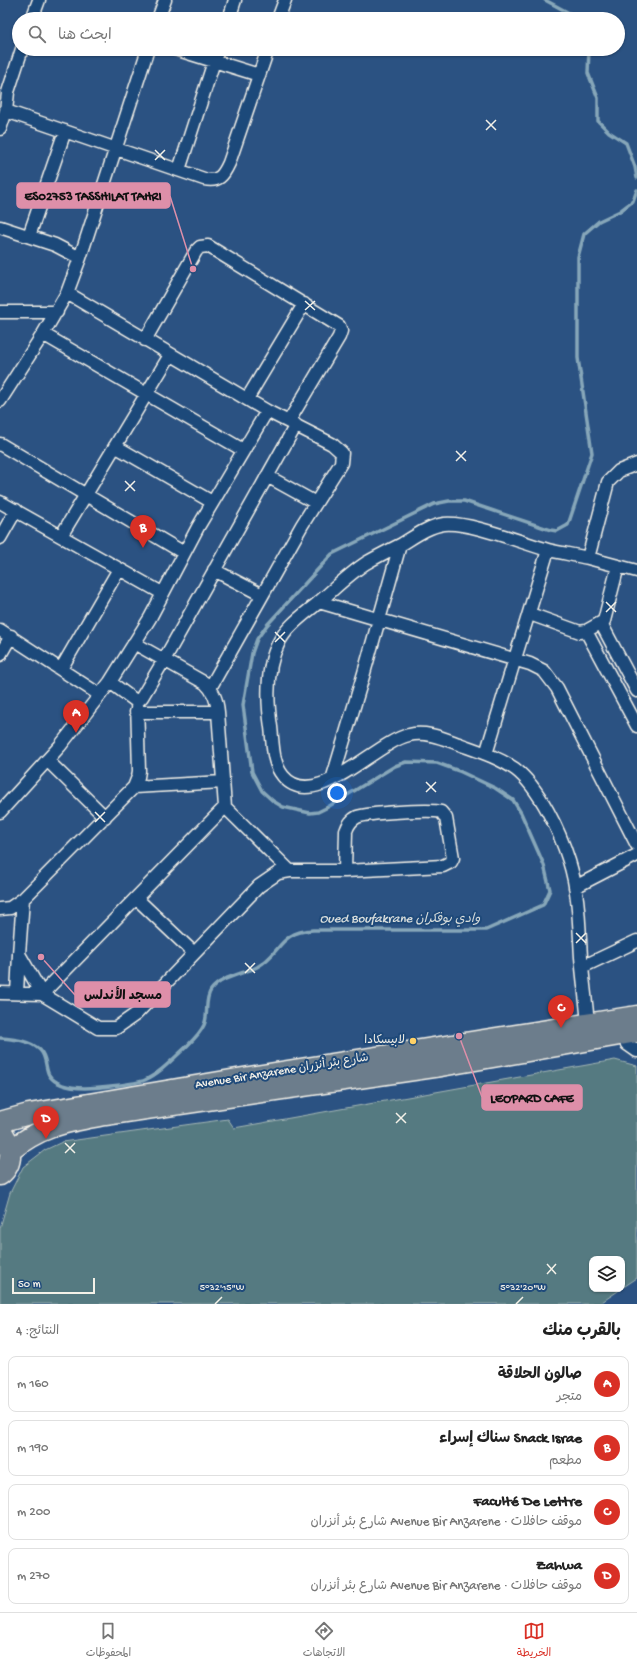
<!DOCTYPE html>
<html lang="ar">
<meta charset="utf-8">
<style>
:root{--surface:#fff;--page:#f2f2f2;--text:#222;--muted:#767676;--line:#e0e0e0;--accent:#d93025}
body{margin:0;font-family:"Gochi Hand","Playpen Sans Arabic",sans-serif;background:var(--page);color:var(--text);direction:rtl}
.controls{position:absolute;right:12px;bottom:12px;display:grid;overflow:hidden;border-radius:8px;box-shadow:0 1px 3px #0004}
.controls button{width:36px;height:36px;display:grid;place-items:center;padding:0;border:0;border-bottom:1px solid var(--line);background:var(--surface);color:var(--text);font:20px sans-serif}
.scale{position:absolute;left:12px;bottom:10px;width:83px;box-sizing:border-box;padding-left:4px;border:2px solid #f4f1e8;border-top:0;font-size:11px;line-height:14px;white-space:nowrap;color:#f4f1e8;-webkit-text-stroke:3px #1f4a7a;paint-order:stroke}
.you{position:absolute;left:337px;top:793px;width:14px;height:14px;margin:-10px;border:3px solid #fff;border-radius:50%;background:#1a73e8;box-shadow:0 0 0 6px #1a73e833}
.badge{display:grid;place-items:center;width:26px;height:26px;border-radius:50%;background:var(--accent);color:#fff;font-size:13px;font-weight:700}
.pin{position:absolute;translate:-50% -33px;filter:drop-shadow(0 1px 2px #0008)}
.pin::after{content:'';position:absolute;top:21px;width:14px;height:12px;background:inherit;clip-path:polygon(0 0,100% 0,50% 100%)}
.list{margin:0;padding:0;list-style:none}
h2{display:flex;justify-content:space-between;align-items:center;height:52px;margin:0;padding:0 16px;font-size:17px}
h2 small{font-size:13px;font-weight:400;color:var(--muted)}
.list li{display:grid;grid-template-columns:26px 1fr auto;gap:12px;align-items:center;box-sizing:border-box;height:56px;margin:0 8px 8px;padding:0 8px;border:1px solid var(--line);border-radius:8px}
.list b{display:block;font-size:15px;white-space:nowrap}
.list p{margin:0;font-size:13px;white-space:nowrap;color:var(--muted)}
.list em{font-size:13px;font-style:normal;color:var(--muted)}
.icon{flex:none;width:22px;height:22px;fill:none;stroke:currentColor;stroke-width:2;stroke-linecap:round;stroke-linejoin:round}
.map{position:relative;flex:none;width:637px;height:1304px;overflow:hidden;direction:ltr}
.search{position:absolute;background:var(--surface);box-shadow:0 1px 3px #0004;left:12px;right:12px;top:12px;height:44px;display:flex;align-items:center;gap:10px;box-sizing:border-box;padding:0 14px;border-radius:22px;color:var(--muted);font-size:15px}
.sheet{height:308px;background:var(--surface)}
nav{display:flex;justify-content:space-around;align-items:center;box-sizing:border-box;height:56px;border-top:1px solid var(--line);background:var(--surface);font-size:11px;color:var(--muted)}
nav a{display:grid;justify-items:center;gap:2px}
nav .on{color:var(--accent)}
.map>svg:first-child{display:block}
.green{fill:#547a81;stroke:#a4b6b4}
.lines{fill:none;stroke-linecap:round;stroke-linejoin:round}
.stream{stroke:#87a7b9;stroke-width:3.5}
.street-casing{stroke:#f4f1e8;stroke-width:15}
.primary-casing{stroke:#f4f1e8;stroke-width:23}
.street{stroke:#1f4a7a;stroke-width:12}
.primary{stroke:#6c7d8c;stroke-width:20}
.ticks{fill:none;stroke:#f4f1e8;stroke-width:1.5}
.poi-dot{fill:#ffd166;stroke:#1f4a7a;stroke-width:1.5}
.labels{text-anchor:middle;dominant-baseline:central;stroke-width:4;stroke-linejoin:round;paint-order:stroke}
.poi-label{font-size:12px;fill:#f4f1e8;stroke:#1f4a7a;text-anchor:end}
.street-label{font-size:12px;fill:#f4f1e8;stroke:#1f4a7a}
.water-label{font-size:13px;font-style:italic;fill:#d9dedc;stroke:#1f4a7a}
.ticks-label{font-size:10px;text-anchor:middle;fill:#f4f1e8;stroke:#1f4a7a;stroke-width:4;stroke-linejoin:round;paint-order:stroke}
.leader{fill:none;stroke:#de8fa9;stroke-width:1.5}
.callout-dot{fill:#de8fa9;stroke:#1f4a7a;stroke-width:1.5}
.callout{fill:#de8fa9;stroke:#de8fa9;stroke-width:1.5}
.callout-label{font-size:13px;text-anchor:middle;font-weight:bold;fill:#111}
</style>
<div class="map">
<svg width="637" height="1304" viewBox="0 0 637 1304">
<rect width="100%" height="100%" fill="#2b5282"/>
<filter id="ink" filterUnits="userSpaceOnUse"><feTurbulence type="fractalNoise" baseFrequency=".025" numOctaves="2"/><feDisplacementMap in="SourceGraphic" scale="8" xChannelSelector="R" yChannelSelector="G"/><feConvolveMatrix kernelMatrix="1 2 1 2 8 2 1 2 1" color-interpolation-filters="sRGB"/></filter>
<g filter="url(#ink)">
<path class="green" d="M615,1060L637,1066V1278L622,1288V1259H592V1289H621L599,1304H0V1228L10,1193L23,1167L45,1150L62,1142L228,1119L234,1128Z"/>
<g class="lines">
<path class="stream" d="M545,0L571,14L575,19
M589,49L588,73L598,98V121L609,132L626,143L635,167L637,178
M0,1038C14,1039 29,1040 40,1050C47,1057 45,1068 49,1075C56,1086 73,1088 85,1088C95,1088 136,1084 145,1080C160,1073 172,1060 185,1048C192,1041 200,1034 204,1025C209,1014 204,1000 211,990C220,977 243,974 257,967C282,953 278,932 313,930H486L543,905L550,890L544,865L521,813L513,800L495,788L459,771L437,763L406,762L395,766L326,808L318,812L310,813L283,807L273,801L262,791L252,772L243,705L252,653L257,639L267,625L332,554L434,504L449,501H464L551,530L557,531L568,525L592,453L578,358V257L584,234L599,221L620,211L633,201L637,190"/>
<g class="street-casing">
<path id="street" d="M32,19L39,0
M158,19L165,0
M229,19L235,0
M278,19L285,0
M175,49L259,75
M6,111L204,179C219,182 223,176 229,163L268,49
M0,129L6,111L8,92L22,49
M179,170L218,49
M0,227L55,245L80,258
M29,236L65,131
M67,293L267,411L332,444L342,453L341,463L302,525L210,688
M0,312H57
M43,334L243,450
M145,340L196,251L200,247L208,246L339,326L341,331L339,337L289,421
M247,399L304,304
M0,401L43,334L67,293L80,258L148,49
M0,444L184,553
M115,446L212,502
M267,476L316,503
M0,502L162,593
M61,536L170,355
M0,538L16,510
M618,566L637,571
M214,570L262,595
M319,602L530,664L544,671L557,688L637,845
M530,614L580,632L586,631L604,621L618,566L588,558
M601,623L637,691
M0,630L100,695
M586,631L637,726
M134,643L205,683C214,691 217,700 218,712L225,807L290,871
M0,655L11,636
M61,669L119,569
M110,682L137,702
M136,712H218
M486,754L548,550
M47,760L105,817
M332,780L364,673L400,545
M134,787L223,782
M0,812L60,746L110,682L150,618L198,527L267,411
M575,887L637,855
M136,898L194,953
M23,899L19,954L42,994L225,807
M0,909L10,908L23,899L134,787L138,777L139,771L137,702L142,697L164,660L296,425
M582,967L637,941
M0,993L42,994L98,1028H116L136,1014L259,886L278,873L290,871H345L443,866L451,862L453,858L446,818L441,812C431,809 367,813 357,817C351,820 348,825 346,831L345,871
M17,993L19,954
M588,1023C586,1001 583,979 581,957C579,925 579,892 569,861C560,832 539,787 515,769C498,757 478,751 459,744C442,738 426,731 409,735C375,742 314,814 283,776C272,763 273,743 271,727C267,700 266,667 279,642C288,625 305,614 319,602C334,589 349,574 366,563C378,556 390,550 402,544C415,536 429,526 444,524C467,521 523,543 548,550C561,553 575,555 588,558L608,482L619,471L637,464
M622,1035L627,1044L637,1051"/>
</g>
<g class="primary-casing">
<path id="primary" d="M0,1122L29,1114L243,1078L637,1016
M0,1130C12,1143 15,1163 0,1175
M10,1151C42,1125 67,1122 105,1115L441,1066L637,1032"/>
</g>
<use href="#street" class="street"/>
<use href="#primary" class="primary"/>
</g>
</g>
<path class="ticks" d="M486,120L496,130M486,130L496,120M155,150L165,160M155,160L165,150M305,301L315,310M305,310L315,301M456,451L466,461M456,461L466,451M125,481L135,491M125,491L135,481M606,602L616,612M606,612L616,602M275,632L285,642M275,642L285,632M426,782L436,792M426,792L436,782M95,812L105,822M95,822L105,812M576,933L586,943M576,943L586,933M245,963L255,973M245,973L255,963M396,1113L406,1123M396,1123L406,1113M65,1143L75,1153M65,1153L75,1143M547,1264L556,1274M547,1274L556,1264M215,1304L222,1297M516,1304L523,1297"/>
<circle class="poi-dot" cx="413" cy="1041" r="4"/>
<g class="labels">
<g class="poi-label">
<text x="405" y="1041">لابيسكادا</text>
</g>
<g class="street-label">
<text transform="translate(282 1072) rotate(-9)">Avenue Bir Anzarene شارع بئر أنزران</text>
</g>
<g class="water-label">
<text x="400" y="919">Oued Boufakrane وادي بوفكران</text>
</g>
</g>
<g class="ticks-label">
<text x="222" y="1290">5°32'15"W</text>
<text x="523" y="1290">5°32'20"W</text>
</g>
<path class="leader" d="M193 269L170 196M41 957L75 995M459 1036L482 1097"/>
<g class="callout-dot">
<circle cx="193" cy="269" r="4"/>
<circle cx="41" cy="957" r="4"/>
<circle cx="459" cy="1036" r="4"/>
</g>
<g class="callout">
<rect x="17" y="183" width="153" height="25" rx="4"/>
<rect x="75" y="982" width="95" height="25" rx="4"/>
<rect x="482" y="1085" width="100" height="25" rx="4"/>
</g>
<g class="callout-label">
<text x="93" y="200">ES02753 TASSHILAT TAHRI</text>
<text x="123" y="999">مسجد الأندلس</text>
<text x="532" y="1102">LEOPARD CAFE</text>
</g>
</svg>
<div class="controls">
<button><svg class="icon" aria-label="layers" viewBox="0 0 24 24"><path d="M12 4l9 5-9 5-9-5zM3 14l9 5 9-5"/></svg></button>
</div>
<div class="scale">50 m</div>
<div class="you"></div>
<div class="pin badge" style="left:76px;top:733px">A</div>
<div class="pin badge" style="left:143px;top:548px">B</div>
<div class="pin badge" style="left:561px;top:1028px">C</div>
<div class="pin badge" style="left:46px;top:1139px">D</div>
<div class="search"><svg class="icon" aria-label="search" viewBox="0 0 24 24"><circle cx="10" cy="10" r="6"/><path d="M15 15l6 6"/></svg>ابحث هنا</div>
</div>
<section class="sheet">
<h2>بالقرب منك<small>النتائج: 4</small></h2>
<ul class="list">
<li><span class="badge">A</span><div><b>صالون الحلاقة</b><p>متجر</p></div><em>160 m</em></li>
<li><span class="badge">B</span><div><b>Snack Israe سناك إسراء</b><p>مطعم</p></div><em>190 m</em></li>
<li><span class="badge">C</span><div><b>Faculté De Lettre</b><p>موقف حافلات · Avenue Bir Anzarene شارع بئر أنزران</p></div><em>200 m</em></li>
<li><span class="badge">D</span><div><b>Zahwa</b><p>موقف حافلات · Avenue Bir Anzarene شارع بئر أنزران</p></div><em>270 m</em></li>
</ul>
</section>
<nav>
<a class="on"><svg class="icon" aria-label="map" viewBox="0 0 24 24"><path d="M3 6l6-2 6 2 6-2v14l-6 2-6-2-6 2zM9 4v14M15 6v14"/></svg>الخريطة</a>
<a><svg class="icon" aria-label="directions" viewBox="0 0 24 24"><path d="M12 3l9 9-9 9-9-9zM9 14v-3h6M13 9l2 2-2 2"/></svg>الاتجاهات</a>
<a><svg class="icon" aria-label="saved" viewBox="0 0 24 24"><path d="M7 4h10v16l-5-4-5 4z"/></svg>المحفوظات</a>
</nav>
